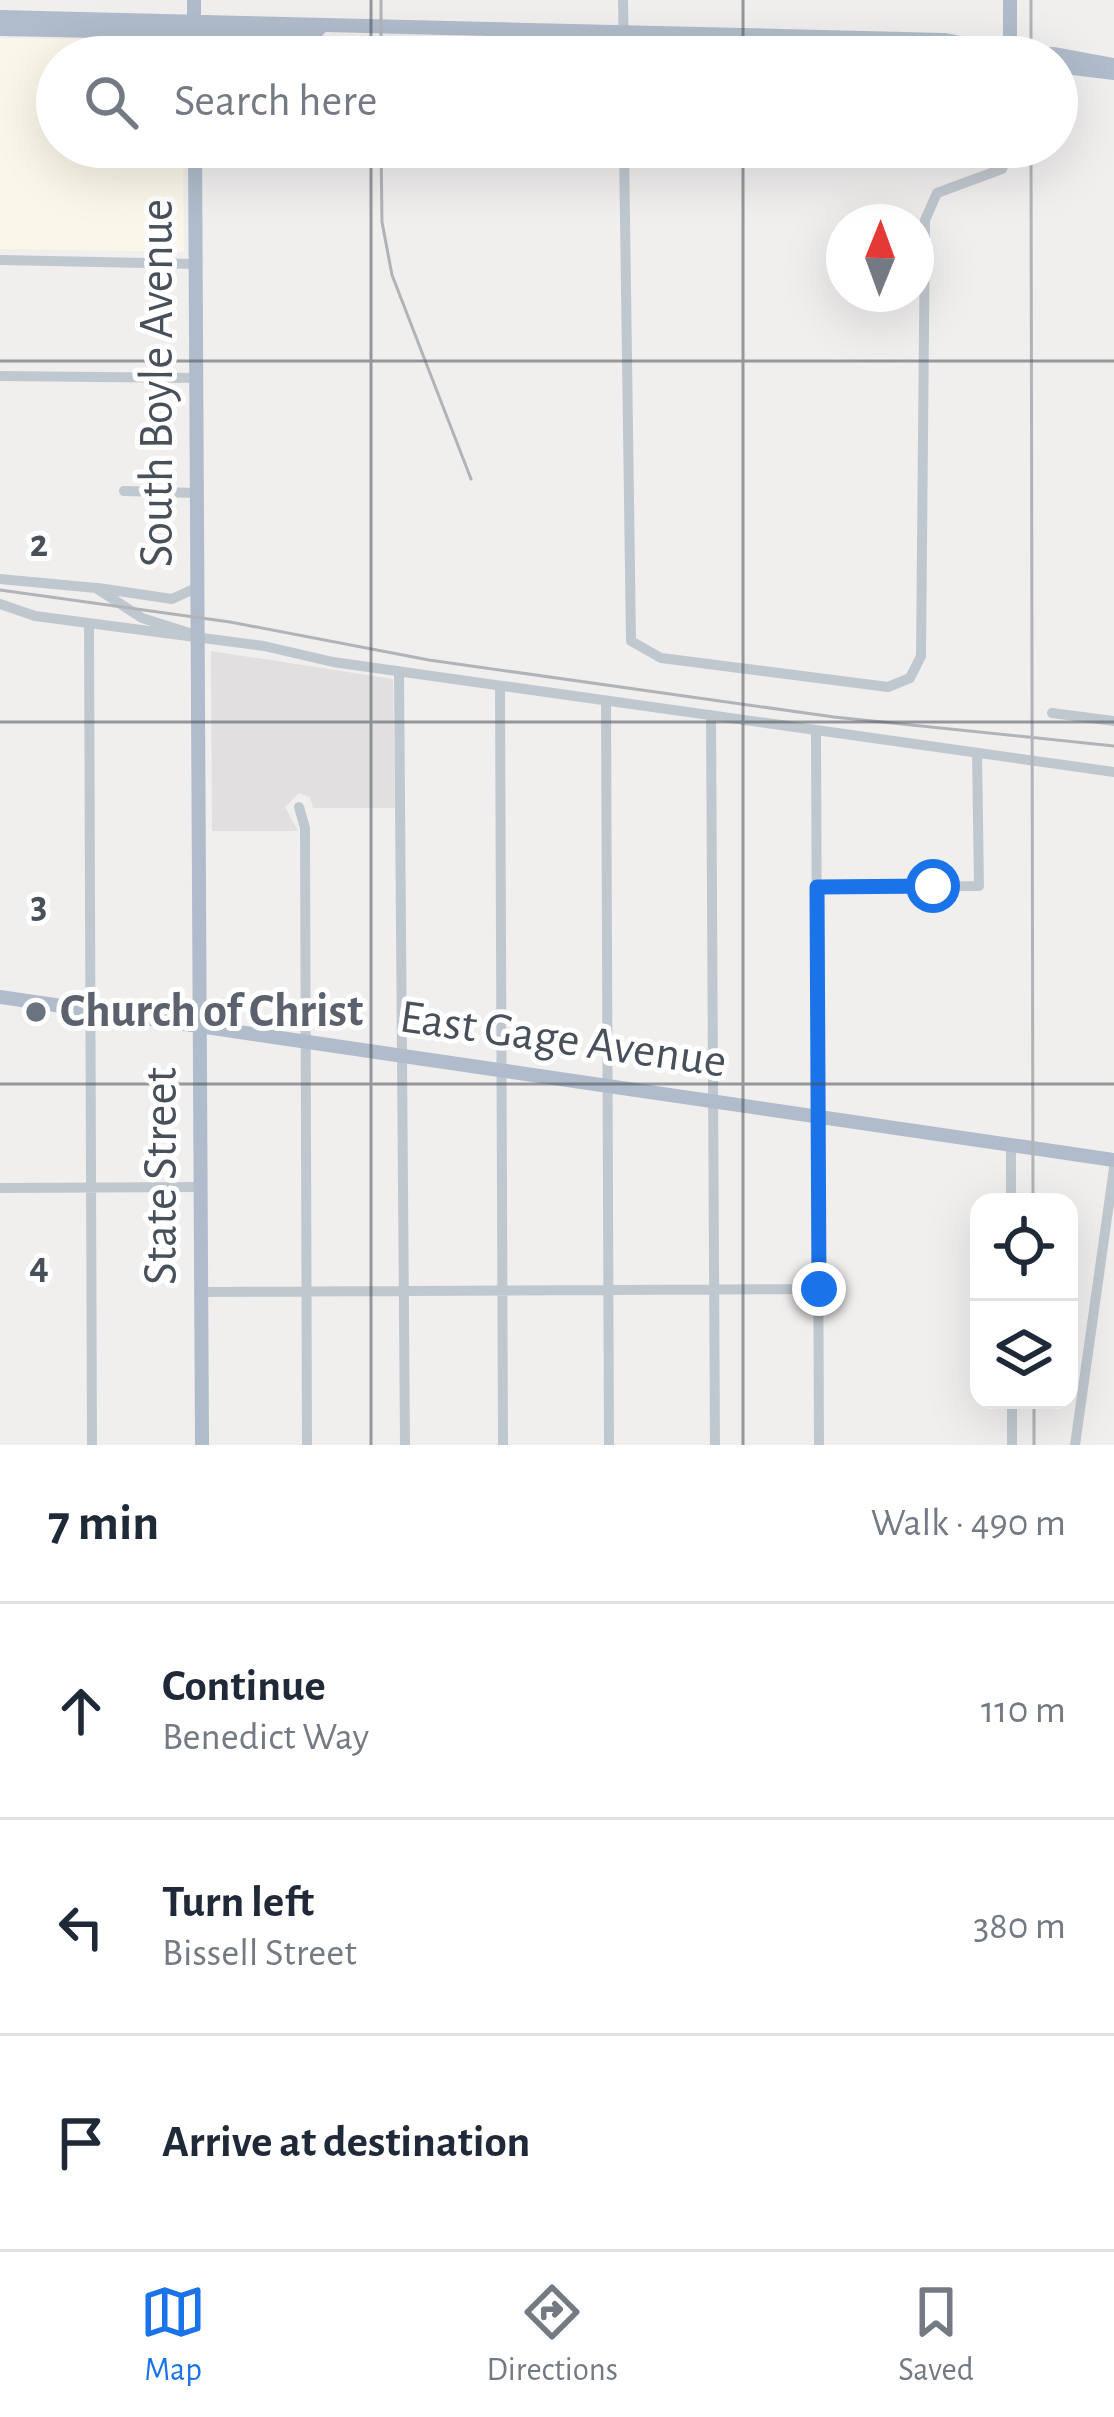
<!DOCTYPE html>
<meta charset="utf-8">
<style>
:root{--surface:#fff;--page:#f6f6f7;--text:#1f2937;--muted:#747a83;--line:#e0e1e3;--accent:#1a73e8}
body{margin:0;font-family:"Alegreya Sans",sans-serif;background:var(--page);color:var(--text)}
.controls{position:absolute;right:36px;bottom:36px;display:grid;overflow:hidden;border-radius:24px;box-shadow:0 12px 48px #0002}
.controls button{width:108px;height:108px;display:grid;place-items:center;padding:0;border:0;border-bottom:3px solid var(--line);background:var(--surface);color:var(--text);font:60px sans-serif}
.compass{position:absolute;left:826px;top:204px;width:108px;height:108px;border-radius:50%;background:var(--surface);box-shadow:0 12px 48px #0002;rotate:1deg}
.stop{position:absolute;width:36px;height:36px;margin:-27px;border:9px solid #1a73e8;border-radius:50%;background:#fff}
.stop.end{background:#1a73e8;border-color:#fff;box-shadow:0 3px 12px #0008}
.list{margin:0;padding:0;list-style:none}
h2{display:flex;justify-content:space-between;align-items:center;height:156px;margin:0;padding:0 48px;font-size:51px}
h2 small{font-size:39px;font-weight:400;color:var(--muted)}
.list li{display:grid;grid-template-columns:78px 1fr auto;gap:36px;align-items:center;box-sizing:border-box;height:216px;padding:0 48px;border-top:3px solid var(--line)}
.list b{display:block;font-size:45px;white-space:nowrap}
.list p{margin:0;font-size:39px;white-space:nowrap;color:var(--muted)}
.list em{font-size:39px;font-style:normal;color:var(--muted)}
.icon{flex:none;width:66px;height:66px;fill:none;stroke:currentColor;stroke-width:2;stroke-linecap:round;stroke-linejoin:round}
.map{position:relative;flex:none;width:1114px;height:1445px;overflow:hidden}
.search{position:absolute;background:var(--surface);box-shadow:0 12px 48px #0002;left:36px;right:36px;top:36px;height:132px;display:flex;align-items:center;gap:30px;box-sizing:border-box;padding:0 42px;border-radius:66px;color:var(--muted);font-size:45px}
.sheet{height:804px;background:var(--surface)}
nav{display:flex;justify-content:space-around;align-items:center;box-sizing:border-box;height:168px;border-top:3px solid var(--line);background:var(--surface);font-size:33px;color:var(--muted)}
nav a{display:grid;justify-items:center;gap:6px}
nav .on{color:var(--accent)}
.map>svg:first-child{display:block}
.commercial{fill:#faf6e9}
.education{fill:#e1dfdf}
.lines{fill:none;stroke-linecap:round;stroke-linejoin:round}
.minor{stroke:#c0c8cf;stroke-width:10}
.major{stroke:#b0bccb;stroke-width:14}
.rail{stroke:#b1b3b8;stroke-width:3}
.route{stroke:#1a73e8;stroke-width:15}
.grid{fill:none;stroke:#48505a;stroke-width:3;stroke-opacity:0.55}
.worship-dot{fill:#6b7280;stroke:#fff;stroke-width:4.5}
.labels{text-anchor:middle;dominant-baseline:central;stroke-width:10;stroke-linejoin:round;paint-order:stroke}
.street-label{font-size:48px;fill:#48505a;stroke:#fff}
.worship-label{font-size:48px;font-weight:bold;fill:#5b616d;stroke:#fff;text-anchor:start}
.grid-label{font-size:39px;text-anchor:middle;font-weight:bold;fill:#48505a;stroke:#fff;stroke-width:10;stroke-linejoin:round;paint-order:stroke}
</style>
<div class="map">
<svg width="1114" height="1445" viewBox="0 0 1114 1445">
<rect width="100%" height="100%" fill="#f1eeee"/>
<path class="commercial" d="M0,38L175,41L182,48V57H57V147H183L184,252L0,249Z"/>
<path class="education" d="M211,651L393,679L395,808H313L310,797L299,793L285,807L298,831H212Z"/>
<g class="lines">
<path class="minor" d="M623,0L624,57
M624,147L631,641L661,658L888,687L910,678L921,656L925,220L937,193L1002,169L1010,147
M0,260L196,264
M0,376L198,378
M124,491L197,493
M0,579L96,588L142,618L196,635
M98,588L172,599L198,587
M0,604L35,616L264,646L333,662L1114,772
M89,624L92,1445
M399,671L405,1445
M500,686L503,1445
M606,701L609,1445
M1052,713L1114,721
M711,715L715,1445
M816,731L819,1445
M299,807L305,828L307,1445
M817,887L979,886L977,753
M0,1188L201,1187
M1011,1202V1145
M201,1292L819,1289
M1012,1445V1400
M1075,1445L1114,1168"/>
<path class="major" d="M194,0V57
M0,17L944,40L1033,57
M0,29L313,35L319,29
M1010,51V0
M1031,56L1053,54L1114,65
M1057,66L1114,73
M195,147L202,1445
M0,997L1114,1160"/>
<path class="rail" d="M381,57V0
M1031,57V0
M381,147L382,222L392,275L471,479
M1031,147L1033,1202
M0,590L230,622L429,660L834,717L1114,746
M1034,1400V1445"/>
</g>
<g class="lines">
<path class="route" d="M819,1289L817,887L933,886"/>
</g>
<path class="grid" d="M371,0V57M743,0V57M371,147V1445M743,147V1445M0,361H1114M0,722H1114M0,1084H1114"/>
<circle class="worship-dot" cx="36" cy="1012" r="12"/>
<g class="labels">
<g class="street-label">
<text transform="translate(158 383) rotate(-90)">South Boyle Avenue</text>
<text transform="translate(563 1040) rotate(8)">East Gage Avenue</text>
<text transform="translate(162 1176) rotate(-90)">State Street</text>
</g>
<g class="worship-label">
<text x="60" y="1012">Church of Christ</text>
</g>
</g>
<g class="grid-label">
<text x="39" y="556">2</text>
<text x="39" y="917">3</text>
<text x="39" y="1278">4</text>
</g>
</svg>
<div class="controls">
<button><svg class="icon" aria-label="locate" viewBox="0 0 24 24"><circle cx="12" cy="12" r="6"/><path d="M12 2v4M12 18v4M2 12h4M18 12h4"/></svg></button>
<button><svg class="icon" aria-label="layers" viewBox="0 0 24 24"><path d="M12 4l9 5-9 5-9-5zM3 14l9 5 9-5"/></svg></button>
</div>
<svg class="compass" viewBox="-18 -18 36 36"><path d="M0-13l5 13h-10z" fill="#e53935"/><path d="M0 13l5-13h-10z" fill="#747a83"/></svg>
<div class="stop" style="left:933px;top:886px"></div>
<div class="stop end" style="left:819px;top:1289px"></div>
<div class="search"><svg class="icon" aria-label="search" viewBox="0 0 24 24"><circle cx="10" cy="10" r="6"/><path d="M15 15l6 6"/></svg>Search here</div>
</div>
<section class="sheet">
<h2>7 min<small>Walk · 490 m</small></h2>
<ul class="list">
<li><svg class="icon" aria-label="ahead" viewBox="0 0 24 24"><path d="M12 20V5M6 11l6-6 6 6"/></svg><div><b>Continue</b><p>Benedict Way</p></div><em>110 m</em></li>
<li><svg class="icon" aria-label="left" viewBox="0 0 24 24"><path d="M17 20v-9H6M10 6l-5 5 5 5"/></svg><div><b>Turn left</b><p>Bissell Street</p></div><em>380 m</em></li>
<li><svg class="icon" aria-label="arrive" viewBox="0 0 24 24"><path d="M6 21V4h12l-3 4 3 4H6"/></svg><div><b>Arrive at destination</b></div></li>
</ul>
</section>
<nav>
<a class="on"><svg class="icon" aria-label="map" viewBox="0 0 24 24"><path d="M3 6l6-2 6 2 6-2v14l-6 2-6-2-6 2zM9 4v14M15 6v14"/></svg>Map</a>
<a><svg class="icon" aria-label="directions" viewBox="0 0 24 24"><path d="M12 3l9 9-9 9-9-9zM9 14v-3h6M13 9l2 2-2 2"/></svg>Directions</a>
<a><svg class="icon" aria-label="saved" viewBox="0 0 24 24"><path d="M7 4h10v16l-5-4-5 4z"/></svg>Saved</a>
</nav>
